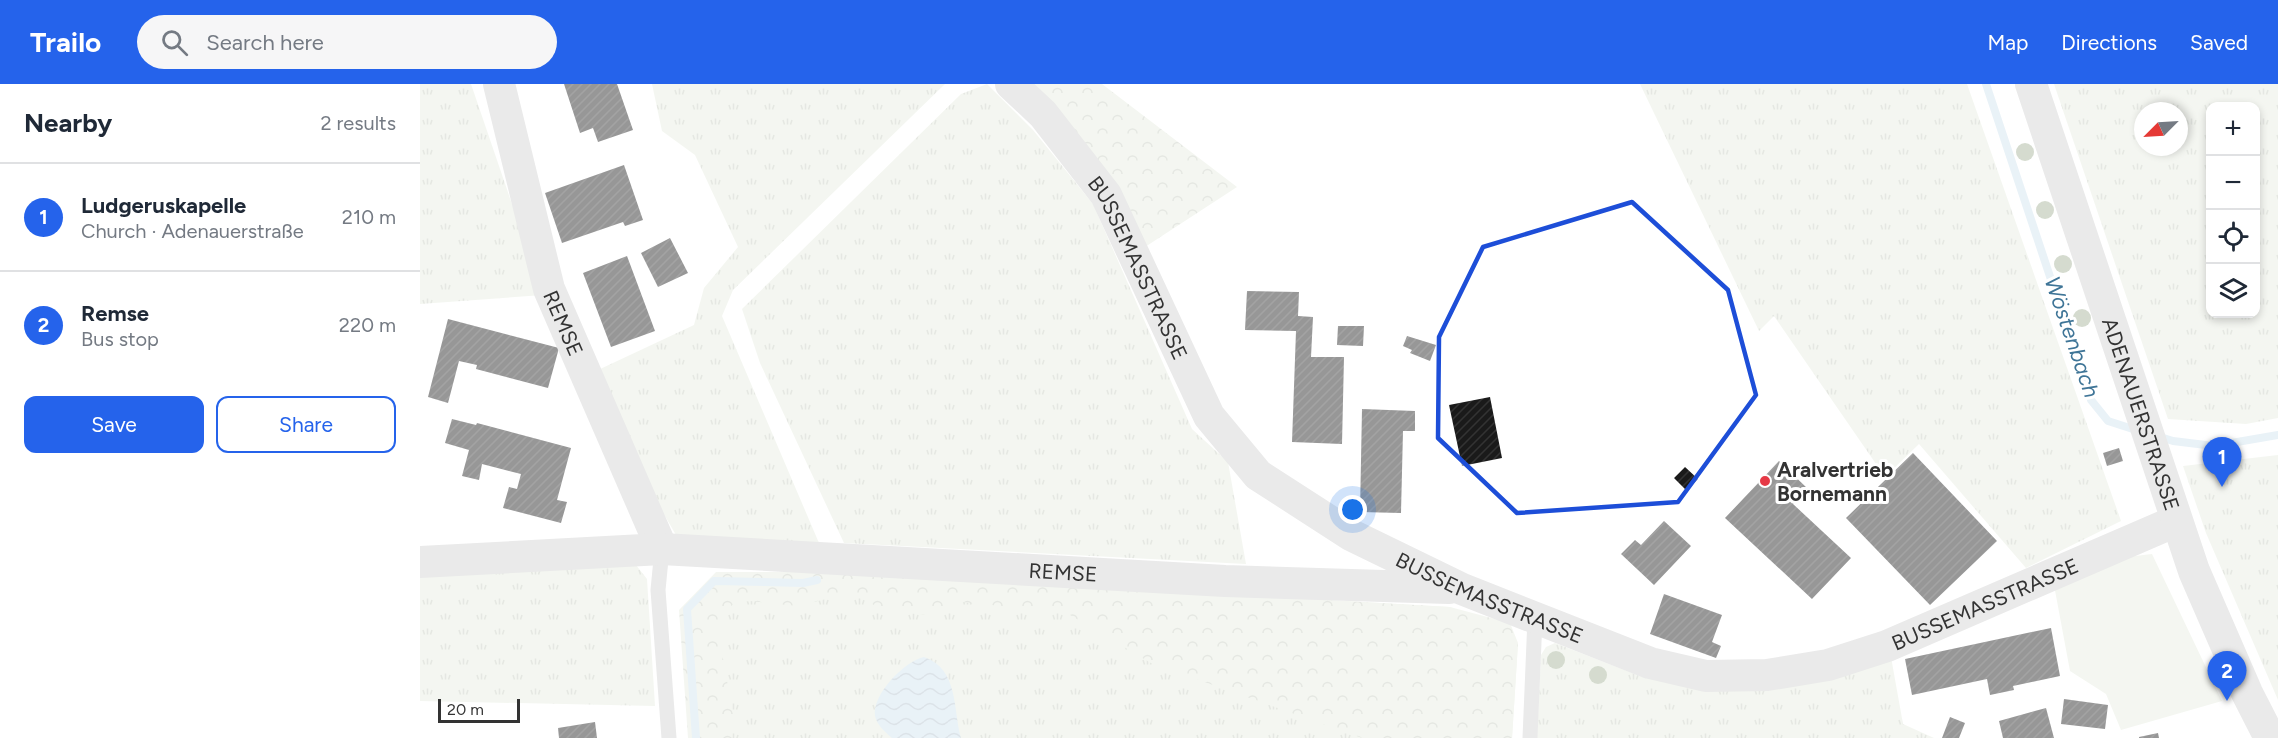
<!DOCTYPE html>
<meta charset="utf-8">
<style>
:root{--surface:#fff;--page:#f6f6f7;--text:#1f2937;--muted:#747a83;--line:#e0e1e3;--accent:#2563eb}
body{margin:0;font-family:Figtree,sans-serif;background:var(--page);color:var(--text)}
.controls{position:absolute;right:18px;top:18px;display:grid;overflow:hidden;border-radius:12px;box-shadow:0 3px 9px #0003}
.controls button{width:54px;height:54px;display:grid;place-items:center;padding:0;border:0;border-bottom:2px solid var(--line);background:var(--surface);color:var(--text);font:30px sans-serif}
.compass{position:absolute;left:1714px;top:18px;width:54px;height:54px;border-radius:50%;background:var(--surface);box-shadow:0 3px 9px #0003;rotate:246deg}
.scale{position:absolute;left:18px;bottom:15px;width:82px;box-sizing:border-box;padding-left:6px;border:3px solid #333;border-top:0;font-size:16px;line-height:21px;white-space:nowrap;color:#333;-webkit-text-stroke:4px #fff;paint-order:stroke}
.you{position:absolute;left:933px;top:426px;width:21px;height:21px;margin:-15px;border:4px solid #fff;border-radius:50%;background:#1a73e8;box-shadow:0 0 0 9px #1a73e833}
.badge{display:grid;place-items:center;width:39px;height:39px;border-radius:50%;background:var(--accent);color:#fff;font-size:20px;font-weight:700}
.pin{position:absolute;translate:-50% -50px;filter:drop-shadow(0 2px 3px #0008)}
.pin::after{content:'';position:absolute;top:32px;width:21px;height:18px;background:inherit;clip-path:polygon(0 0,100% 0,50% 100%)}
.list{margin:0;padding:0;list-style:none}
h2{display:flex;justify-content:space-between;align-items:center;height:78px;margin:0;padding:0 24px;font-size:26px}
h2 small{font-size:20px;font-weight:400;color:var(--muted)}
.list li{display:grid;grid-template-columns:39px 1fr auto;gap:18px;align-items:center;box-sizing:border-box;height:108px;padding:0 24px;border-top:2px solid var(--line)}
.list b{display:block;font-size:22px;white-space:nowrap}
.list p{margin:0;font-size:20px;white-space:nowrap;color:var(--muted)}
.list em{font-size:20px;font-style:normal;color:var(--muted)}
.actions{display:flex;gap:12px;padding:18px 24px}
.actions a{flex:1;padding:14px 0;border:2px solid var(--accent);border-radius:12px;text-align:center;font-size:21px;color:var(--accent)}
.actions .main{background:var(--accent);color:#fff}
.icon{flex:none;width:33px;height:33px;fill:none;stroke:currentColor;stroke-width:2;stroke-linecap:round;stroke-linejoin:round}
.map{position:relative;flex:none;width:1858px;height:654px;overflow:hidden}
header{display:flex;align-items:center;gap:36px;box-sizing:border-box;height:84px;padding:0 30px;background:var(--accent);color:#fff}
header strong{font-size:28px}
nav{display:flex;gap:33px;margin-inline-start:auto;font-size:21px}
.search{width:420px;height:54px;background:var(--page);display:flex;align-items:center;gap:15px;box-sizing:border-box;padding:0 21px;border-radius:33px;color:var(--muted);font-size:22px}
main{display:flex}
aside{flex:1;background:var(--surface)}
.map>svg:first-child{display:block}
.grass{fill:url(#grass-tufts);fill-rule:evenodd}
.forest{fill:url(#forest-crowns)}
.garden{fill:#e6ecdf}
.water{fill:url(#water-waves)}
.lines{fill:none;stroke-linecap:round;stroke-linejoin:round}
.stream{stroke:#cfe2ee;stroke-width:8}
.building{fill:url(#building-hatch)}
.lane{stroke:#d0d0d0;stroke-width:15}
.street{stroke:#d0d0d0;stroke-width:32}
.tree{fill:#a2b095}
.marked{fill:none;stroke:#1d4ed8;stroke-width:4.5;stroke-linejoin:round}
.poi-dot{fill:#e63946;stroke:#fff;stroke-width:2}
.labels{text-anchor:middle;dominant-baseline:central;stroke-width:6;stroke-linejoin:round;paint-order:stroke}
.street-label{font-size:21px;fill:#333;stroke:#fff}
.poi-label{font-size:21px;font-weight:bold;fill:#333;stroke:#fff;text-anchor:start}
.water-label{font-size:22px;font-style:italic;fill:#3f7597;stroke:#fff}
</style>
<header>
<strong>Trailo</strong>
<div class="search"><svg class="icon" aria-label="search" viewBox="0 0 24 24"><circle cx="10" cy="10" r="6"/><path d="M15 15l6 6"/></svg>Search here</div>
<nav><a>Map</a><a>Directions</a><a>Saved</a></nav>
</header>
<main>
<aside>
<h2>Nearby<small>2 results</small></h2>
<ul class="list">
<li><span class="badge">1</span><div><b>Ludgeruskapelle</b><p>Church · Adenauerstraße</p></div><em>210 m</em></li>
<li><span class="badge">2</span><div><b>Remse</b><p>Bus stop</p></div><em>220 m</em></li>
</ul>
<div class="actions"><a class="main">Save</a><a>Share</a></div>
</aside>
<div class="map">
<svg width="1858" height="654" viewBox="0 0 1858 654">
<defs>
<pattern id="grass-tufts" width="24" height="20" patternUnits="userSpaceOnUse" patternTransform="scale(1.5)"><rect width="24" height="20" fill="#e6ecdf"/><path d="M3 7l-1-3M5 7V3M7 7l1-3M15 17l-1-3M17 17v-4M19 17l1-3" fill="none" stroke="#c6cbc0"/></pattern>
<pattern id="forest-crowns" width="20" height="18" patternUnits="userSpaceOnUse" patternTransform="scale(1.5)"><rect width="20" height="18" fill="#e6ecdf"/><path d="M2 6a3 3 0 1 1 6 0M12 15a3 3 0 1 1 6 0" fill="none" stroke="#c6cbc0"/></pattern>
<pattern id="water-waves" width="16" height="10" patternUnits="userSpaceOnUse" patternTransform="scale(1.5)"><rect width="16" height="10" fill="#cfe2ee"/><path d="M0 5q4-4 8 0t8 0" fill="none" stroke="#b2c2cd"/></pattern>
<pattern id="building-hatch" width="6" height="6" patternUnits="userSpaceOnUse" patternTransform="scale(1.5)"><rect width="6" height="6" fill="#1a1a1a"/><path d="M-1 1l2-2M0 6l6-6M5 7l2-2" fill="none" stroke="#333"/></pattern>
</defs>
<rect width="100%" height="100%" fill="#fff"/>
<path class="grass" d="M0,0H51L123,211L0,220Z
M232,0H525L313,206L302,232L399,459L256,451L234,413L178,286L274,241L284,204L318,163L275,71L242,47Z
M567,0L613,46L673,120L772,345L808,378L826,480L424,459L340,279L322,225L541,10Z
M1220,0H1547L1701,437L1606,484L1499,360L1465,393L1354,232L1339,247Z
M1634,0H1858V334L1826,340L1748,335ZM1790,22H1836V230H1790ZM1723,27H1759V63H1723Z
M1858,371V616L1786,449L1763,382Z
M212,476L227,495L235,622L0,617V488Z
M413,488L1030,523L1098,559L1092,654H281L294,508Z
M1135,559L1220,592L1284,607H1345L1412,594L1471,573L1483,640L1514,654H1117L1121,571L1126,563Z"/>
<path class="forest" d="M605,0H682L817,103L725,163Z
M296,488H413L1030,523L1090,539L1098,559L1092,654H942L731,579L645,528L540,518L510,531L466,527L436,512L422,511L378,522L330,517L315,519L305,527L301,540L302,569L313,630L312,654H268L259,526Z"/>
<path class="garden" d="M1732,470L1802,617L1701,646L1686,610L1650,587L1634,501L1698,474Z"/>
<path class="water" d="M504,573C539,585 533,626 541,654H472C465,648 457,641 455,632C452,610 485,577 504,573Z"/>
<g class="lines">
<path class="stream" d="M1566,0L1671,316L1688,337L1719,347
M1737,352L1753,357L1794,362L1858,351
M276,654L267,525L294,497L383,499L397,496"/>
</g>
<path class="building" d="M144,0H197L213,46L178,58L173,44L160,49Z
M204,81L223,136L205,142L203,138L142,159L125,109Z
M250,154L268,189L238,203L221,169Z
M207,172L235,247L191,263L163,189Z
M827,207L879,208L878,232L893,233L891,273H924L922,360L872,358L876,247L825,246Z
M28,235L139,264L128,304L56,285L57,281L39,277L28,319L8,313Z
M918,242H944L943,262L917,261Z
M987,252L1016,261L1010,277L990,269L992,266L983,262Z
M1070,313L1082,374L1042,382L1029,321Z
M942,325L995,327V347H983L981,429L940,428Z
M32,335L56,341L57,339L151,364L137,416L147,418L141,439L83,424L89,403L97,405L101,390L62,380L59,396L42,392L49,366L25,359Z
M1699,364L1703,377L1687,382L1683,369Z
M1493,369L1577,457L1510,521L1426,434Z
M1359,377L1388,405L1373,420L1431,474L1392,515L1305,434Z
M1265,383L1278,395L1267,407L1254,394Z
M1244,437L1271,462L1234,501L1201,470L1215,456L1221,461Z
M1244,510L1302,531L1292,558L1301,562L1296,574L1230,550Z
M1631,544L1640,592L1593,602L1594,606L1570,611L1567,595L1492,611L1485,575Z
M1644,615L1688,621L1685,645L1641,640Z
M1626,624L1634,654H1583L1579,637Z
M1530,633L1545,639L1539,654H1522Z
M175,638L177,654H139L138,644Z
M1738,649L1739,654H1719V653Z"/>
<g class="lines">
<path class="lane" d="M242,465L238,506L249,654
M1110,654L1115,534"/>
<g class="street">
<path id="s1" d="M79,0L129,205L242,465"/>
<path id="s2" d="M591,0L623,30L686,111L789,332L838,391L931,451L1042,505L1230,579L1286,592L1347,591L1408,581L1467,562L1756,437"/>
<path id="s3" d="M1611,0L1774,487L1827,609L1850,654"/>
<path id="s4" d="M0,478L242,465L805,497L1029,504"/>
</g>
</g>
<g class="tree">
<circle cx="1605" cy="68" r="9"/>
<circle cx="1625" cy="126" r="9"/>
<circle cx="1643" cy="180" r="9"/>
<circle cx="1662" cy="234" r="9"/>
<circle cx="1136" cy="576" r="9"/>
<circle cx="1178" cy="591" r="9"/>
</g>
<path d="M0 0H1858V654H0ZM1212,118L1308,206L1336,311L1258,418L1097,429L1018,354L1019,253L1063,163Z" fill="#fff" fill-opacity=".55" fill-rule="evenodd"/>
<path class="marked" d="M1212,118L1308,206L1336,311L1258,418L1097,429L1018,354L1019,253L1063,163Z"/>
<circle class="poi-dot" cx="1345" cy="397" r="6"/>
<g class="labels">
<g class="street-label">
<text stroke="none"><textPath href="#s2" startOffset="226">BUSSEMASSTRASSE</textPath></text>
<text stroke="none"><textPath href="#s1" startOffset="248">REMSE</textPath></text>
<text stroke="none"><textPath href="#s3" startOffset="348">ADENAUERSTRASSE</textPath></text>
<text stroke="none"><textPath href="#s4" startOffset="644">REMSE</textPath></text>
<text stroke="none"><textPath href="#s2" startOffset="730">BUSSEMASSTRASSE</textPath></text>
<text stroke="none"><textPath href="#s2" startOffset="1252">BUSSEMASSTRASSE</textPath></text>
</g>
<g class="poi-label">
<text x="1357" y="385">Aralvertrieb<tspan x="1357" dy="24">Bornemann</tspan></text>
</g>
<g class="water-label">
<text transform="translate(1652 253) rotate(71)">Wöstenbach</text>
</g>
</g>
</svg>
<div class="controls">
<button>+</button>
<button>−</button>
<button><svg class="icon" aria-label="locate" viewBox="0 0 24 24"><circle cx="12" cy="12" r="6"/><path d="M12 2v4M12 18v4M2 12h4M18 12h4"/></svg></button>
<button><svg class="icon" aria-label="layers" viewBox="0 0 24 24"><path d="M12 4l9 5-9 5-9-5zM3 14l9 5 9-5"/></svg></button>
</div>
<svg class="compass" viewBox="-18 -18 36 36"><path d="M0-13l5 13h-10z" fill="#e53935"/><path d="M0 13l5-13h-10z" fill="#747a83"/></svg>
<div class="scale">20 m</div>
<div class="you"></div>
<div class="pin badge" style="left:1802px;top:403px">1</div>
<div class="pin badge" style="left:1807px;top:617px">2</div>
</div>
</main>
